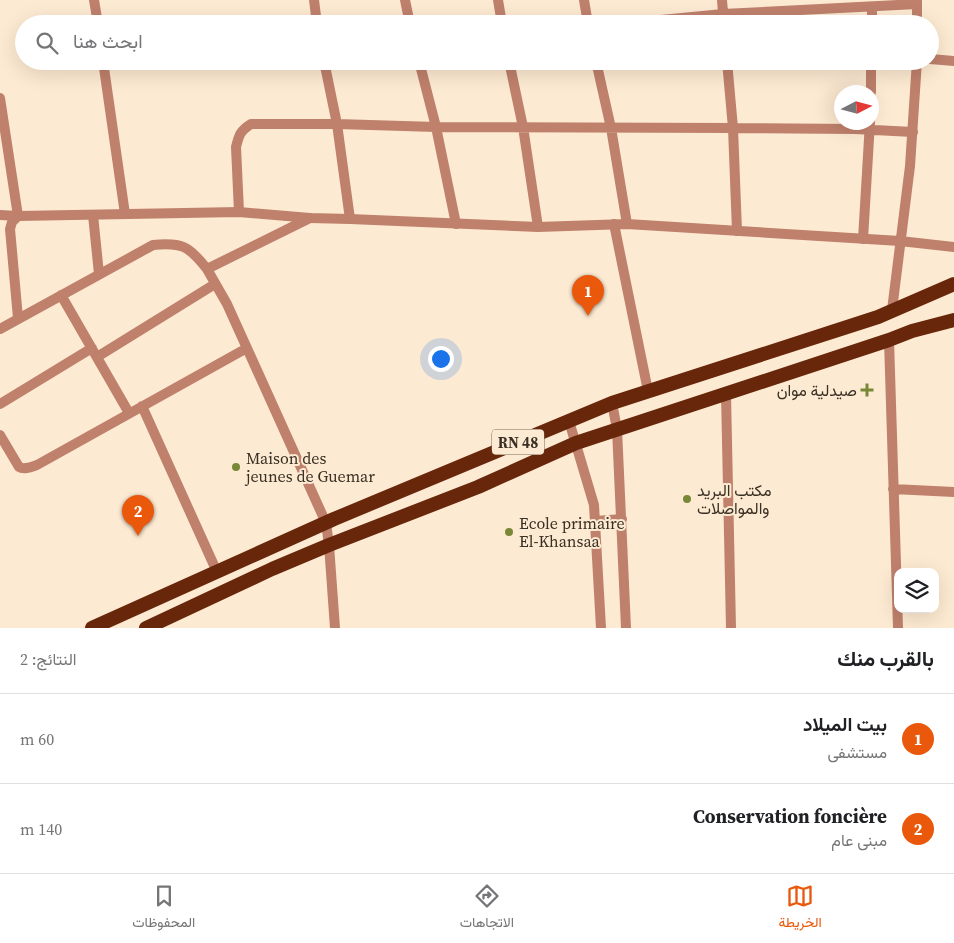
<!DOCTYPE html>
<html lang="ar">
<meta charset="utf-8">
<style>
:root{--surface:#fff;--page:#f2f2f2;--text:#202124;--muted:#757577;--line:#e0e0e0;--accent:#ea580c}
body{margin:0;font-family:"Source Serif 4",Vazirmatn,serif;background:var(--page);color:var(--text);direction:rtl}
.controls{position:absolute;right:15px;bottom:15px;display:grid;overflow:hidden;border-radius:10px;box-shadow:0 5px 20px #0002}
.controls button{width:45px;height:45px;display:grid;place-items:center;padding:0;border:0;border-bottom:1px solid var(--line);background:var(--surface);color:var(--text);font:25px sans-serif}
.compass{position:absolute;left:834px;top:85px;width:45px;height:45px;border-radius:50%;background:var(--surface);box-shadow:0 5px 20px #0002;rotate:84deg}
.you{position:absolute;left:440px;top:358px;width:18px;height:18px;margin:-12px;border:4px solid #fff;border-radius:50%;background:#1a73e8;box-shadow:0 0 0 8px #1a73e833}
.badge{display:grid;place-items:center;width:32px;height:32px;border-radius:50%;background:var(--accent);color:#fff;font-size:16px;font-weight:700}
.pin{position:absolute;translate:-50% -41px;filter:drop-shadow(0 1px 2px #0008)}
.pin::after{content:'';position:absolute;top:26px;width:18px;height:15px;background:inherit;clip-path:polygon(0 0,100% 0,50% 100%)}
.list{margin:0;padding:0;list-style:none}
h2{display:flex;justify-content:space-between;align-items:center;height:65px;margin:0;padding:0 20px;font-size:21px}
h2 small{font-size:16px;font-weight:400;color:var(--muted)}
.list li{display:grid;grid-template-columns:32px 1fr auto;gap:15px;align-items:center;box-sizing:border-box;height:90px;padding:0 20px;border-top:1px solid var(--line)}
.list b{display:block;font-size:19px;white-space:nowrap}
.list p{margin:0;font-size:16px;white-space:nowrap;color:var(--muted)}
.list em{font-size:16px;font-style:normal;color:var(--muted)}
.icon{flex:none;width:28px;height:28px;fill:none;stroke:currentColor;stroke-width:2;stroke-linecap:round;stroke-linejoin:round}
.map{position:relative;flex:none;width:954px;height:628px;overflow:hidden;direction:ltr}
.search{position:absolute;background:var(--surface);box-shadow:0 5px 20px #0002;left:15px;right:15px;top:15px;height:55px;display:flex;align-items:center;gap:12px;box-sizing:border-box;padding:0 18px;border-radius:28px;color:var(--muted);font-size:19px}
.sheet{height:245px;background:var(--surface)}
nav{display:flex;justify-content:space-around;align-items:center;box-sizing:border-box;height:70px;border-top:1px solid var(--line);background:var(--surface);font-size:14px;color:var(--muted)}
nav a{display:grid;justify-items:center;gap:2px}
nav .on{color:var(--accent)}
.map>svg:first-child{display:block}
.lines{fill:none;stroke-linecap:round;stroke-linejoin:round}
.minor{stroke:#bf816c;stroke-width:10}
.tertiary{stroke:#bf816c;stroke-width:10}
.trunk{stroke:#68260a;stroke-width:14}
.poi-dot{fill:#788837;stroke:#fdead2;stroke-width:2}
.labels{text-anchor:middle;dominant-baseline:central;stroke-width:4;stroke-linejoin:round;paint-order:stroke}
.shield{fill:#fdead2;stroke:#746858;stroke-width:1}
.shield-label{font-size:15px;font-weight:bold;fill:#393024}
.poi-label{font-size:16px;fill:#393024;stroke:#fdead2;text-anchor:start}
</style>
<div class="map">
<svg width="954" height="628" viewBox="0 0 954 628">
<rect width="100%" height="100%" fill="#fdead2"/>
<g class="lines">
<path class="minor" d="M94,0L98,24
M314,0L317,24
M405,0L410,24
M498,0L502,24
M584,0L588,24
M722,0L724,24
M619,24L723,14L917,4
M872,24V7
M930,59L954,61
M103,61L125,214
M324,61L337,124L350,219
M419,61L436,127L456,224
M509,61L523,127L538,227
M596,61L611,128L627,224
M727,61L733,128L737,231
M871,92V61
M0,98L18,216L12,222L10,229L18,318
M239,212L236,147C239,135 240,131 251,124H337L436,127L733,128L855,129L913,132
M93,215L99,274
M614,224L648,391
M863,239L870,122
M207,269L227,304L326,523L329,545L335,628
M61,295L129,413
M0,329L153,245C182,242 189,246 207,269L310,218
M889,340L898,628
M97,357L215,284
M726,394L731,628
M0,404L92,348
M142,406L217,572
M0,435L19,467C24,470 31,467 37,465L247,348
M893,489L954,492"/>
<path class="tertiary" d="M917,0V24
M0,215L18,216L239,212L310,218L350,219L538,227L627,224L900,241L954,247
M892,310L910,166L917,61
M612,403L617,429L626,628
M569,421L594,505L601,628
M596,521L622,519"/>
<path class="trunk" d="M92,628L334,519L612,403L878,317L954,284
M146,628L272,569L329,545L478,487L576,443L889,340L912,331L954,320"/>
</g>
<g class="poi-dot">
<path d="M864.5 382.5h5v5h5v5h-5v5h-5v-5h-5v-5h5z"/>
<circle cx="236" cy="467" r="5"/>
<circle cx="687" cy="499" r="5"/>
<circle cx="509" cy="532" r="5"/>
</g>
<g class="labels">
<rect class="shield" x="492" y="429.5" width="52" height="25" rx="4"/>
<g class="shield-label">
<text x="518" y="442">RN 48</text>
</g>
<g class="poi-label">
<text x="857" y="390" text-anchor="end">صيدلية موان</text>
<text x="246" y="458">Maison des<tspan x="246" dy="18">jeunes de Guemar</tspan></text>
<text x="697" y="490">مكتب البريد<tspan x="697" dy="18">والمواصلات</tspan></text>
<text x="519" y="523">Ecole primaire<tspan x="519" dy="18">El-Khansaa</tspan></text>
</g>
</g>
</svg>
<div class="controls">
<button><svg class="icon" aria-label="layers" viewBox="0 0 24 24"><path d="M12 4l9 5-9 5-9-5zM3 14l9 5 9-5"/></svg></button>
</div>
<svg class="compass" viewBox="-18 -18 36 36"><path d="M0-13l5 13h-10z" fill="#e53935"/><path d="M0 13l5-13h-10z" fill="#757577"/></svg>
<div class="you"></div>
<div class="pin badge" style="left:588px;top:316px">1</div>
<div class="pin badge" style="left:138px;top:536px">2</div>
<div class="search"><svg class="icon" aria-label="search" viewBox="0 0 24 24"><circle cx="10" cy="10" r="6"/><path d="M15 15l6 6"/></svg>ابحث هنا</div>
</div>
<section class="sheet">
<h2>بالقرب منك<small>النتائج: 2</small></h2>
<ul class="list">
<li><span class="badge">1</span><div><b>بيت الميلاد</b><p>مستشفى</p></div><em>60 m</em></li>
<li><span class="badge">2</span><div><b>Conservation foncière</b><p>مبنى عام</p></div><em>140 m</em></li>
</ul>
</section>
<nav>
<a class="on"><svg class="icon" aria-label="map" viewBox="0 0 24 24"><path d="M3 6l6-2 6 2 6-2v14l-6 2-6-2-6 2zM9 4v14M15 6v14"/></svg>الخريطة</a>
<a><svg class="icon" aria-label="directions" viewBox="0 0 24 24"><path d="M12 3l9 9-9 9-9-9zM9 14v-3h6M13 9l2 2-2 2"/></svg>الاتجاهات</a>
<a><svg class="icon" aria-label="saved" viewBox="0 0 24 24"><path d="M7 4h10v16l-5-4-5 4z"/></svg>المحفوظات</a>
</nav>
